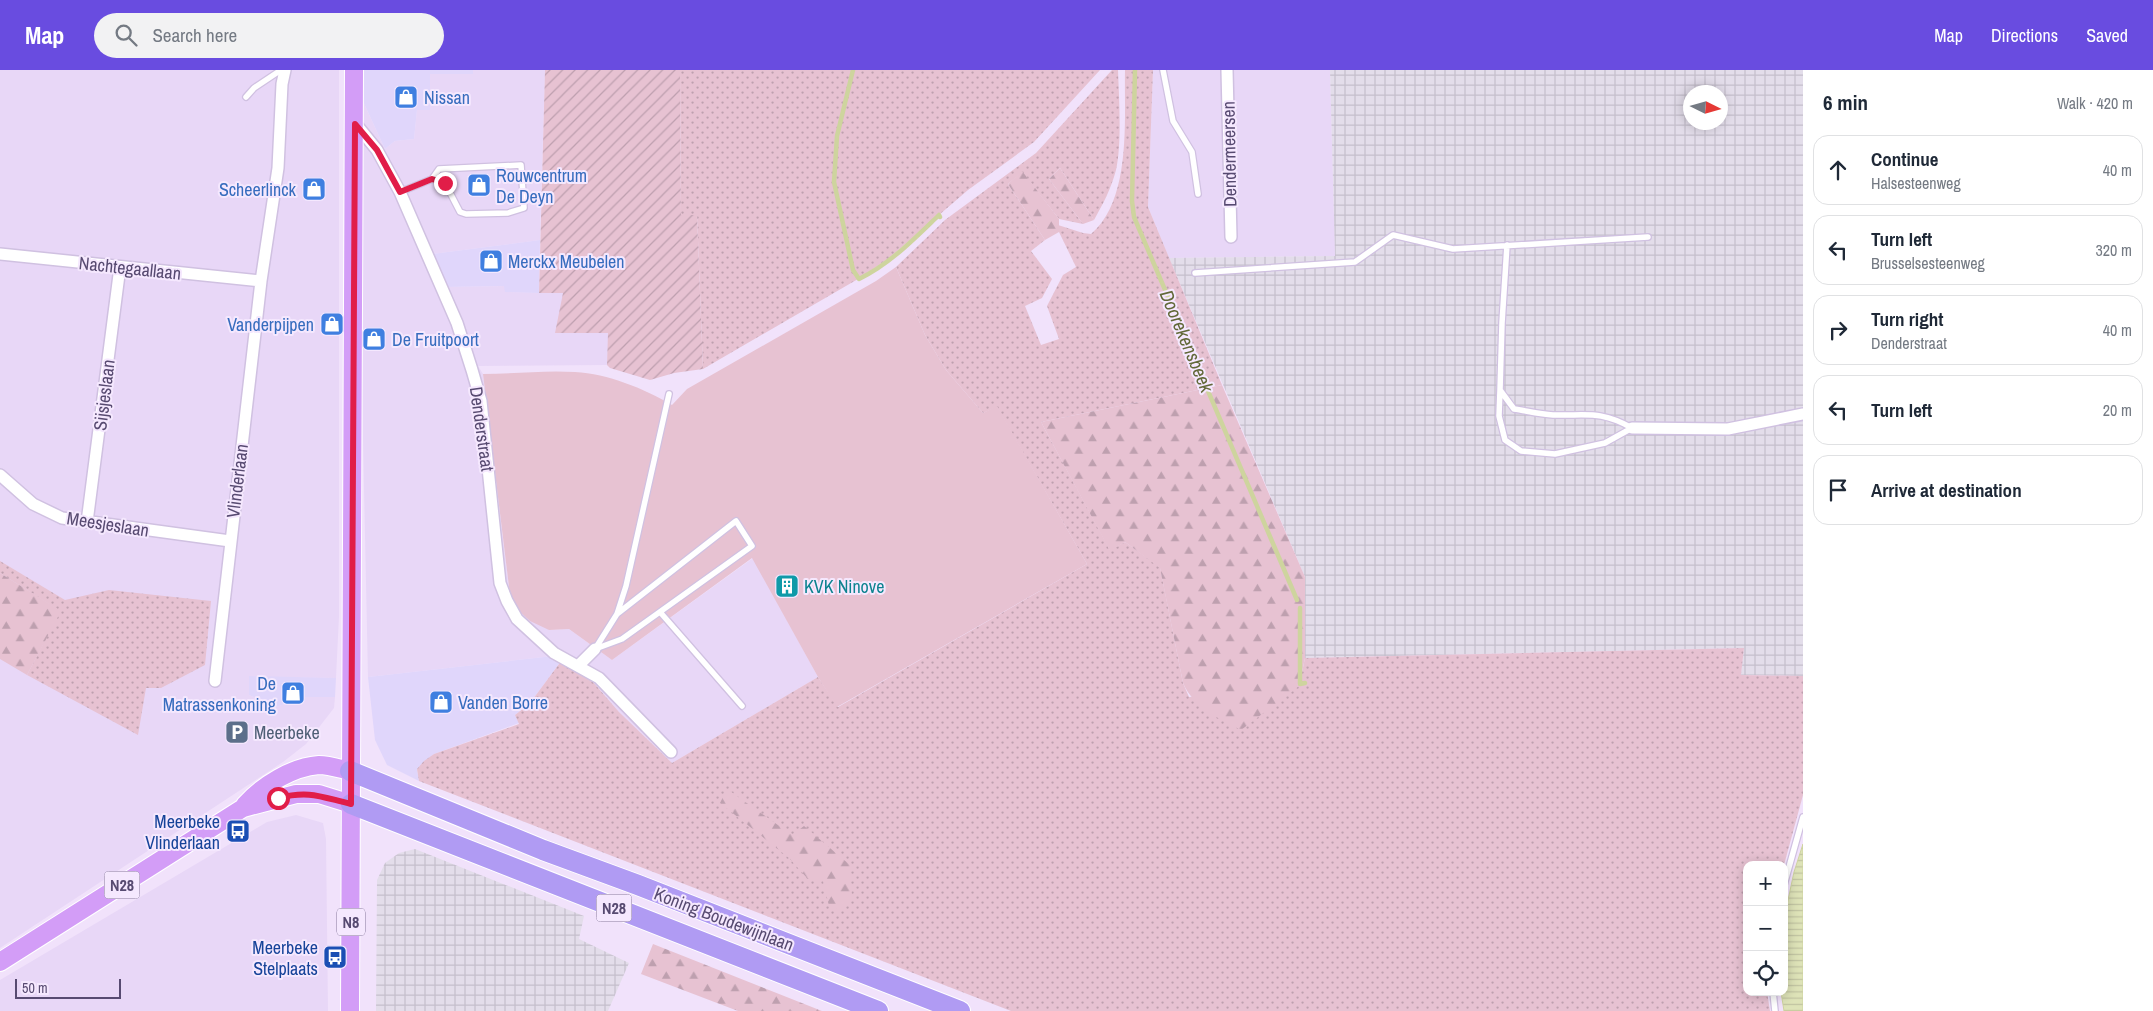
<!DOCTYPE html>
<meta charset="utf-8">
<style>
:root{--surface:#fff;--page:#f2f2f3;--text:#1f2937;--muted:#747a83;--line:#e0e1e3;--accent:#694ce0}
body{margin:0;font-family:"Archivo Narrow",sans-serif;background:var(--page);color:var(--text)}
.controls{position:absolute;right:15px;bottom:15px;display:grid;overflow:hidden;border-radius:10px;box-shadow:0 2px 12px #0003}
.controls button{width:45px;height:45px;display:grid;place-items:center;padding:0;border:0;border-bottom:1px solid var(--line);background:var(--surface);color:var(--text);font:25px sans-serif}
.compass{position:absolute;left:1683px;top:15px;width:45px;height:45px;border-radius:50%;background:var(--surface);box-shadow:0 2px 12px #0003;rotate:95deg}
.scale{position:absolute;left:15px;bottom:12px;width:106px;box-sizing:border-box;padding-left:5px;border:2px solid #574a71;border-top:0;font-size:14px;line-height:18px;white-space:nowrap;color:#574a71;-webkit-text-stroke:4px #f5e8fe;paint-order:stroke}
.stop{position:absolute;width:15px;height:15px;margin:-11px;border:4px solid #e11d48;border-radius:50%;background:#fff}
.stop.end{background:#e11d48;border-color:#fff;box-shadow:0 1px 5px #0008}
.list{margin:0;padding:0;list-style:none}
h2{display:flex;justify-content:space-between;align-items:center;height:65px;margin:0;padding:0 20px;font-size:21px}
h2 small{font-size:16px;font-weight:400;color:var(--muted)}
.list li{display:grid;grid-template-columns:32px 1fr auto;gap:15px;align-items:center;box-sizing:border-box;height:70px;margin:0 10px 10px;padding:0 10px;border:1px solid var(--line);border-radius:15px}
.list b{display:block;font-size:19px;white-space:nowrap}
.list p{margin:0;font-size:16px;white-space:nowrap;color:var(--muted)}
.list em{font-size:16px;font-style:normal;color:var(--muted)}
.icon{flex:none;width:28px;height:28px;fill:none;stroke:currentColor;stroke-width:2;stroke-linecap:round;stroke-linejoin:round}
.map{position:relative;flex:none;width:1803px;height:941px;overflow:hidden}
header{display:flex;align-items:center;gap:30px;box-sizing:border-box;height:70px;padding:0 25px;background:var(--accent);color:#fff}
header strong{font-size:24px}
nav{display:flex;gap:28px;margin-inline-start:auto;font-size:18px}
.search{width:350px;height:45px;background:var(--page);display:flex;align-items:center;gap:12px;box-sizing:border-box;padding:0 18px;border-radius:28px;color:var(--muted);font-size:19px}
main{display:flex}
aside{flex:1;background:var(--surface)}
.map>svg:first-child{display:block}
.residential{fill:#e8d7f7}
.commercial{fill:#e0d6fb}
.industrial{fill:url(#industrial-grid);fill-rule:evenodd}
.grass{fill:url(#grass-dots)}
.forest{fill:url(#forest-firs)}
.garden{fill:url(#garden-furrows)}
.pitch{fill:#e7c2d2}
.water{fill:url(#water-rules);stroke:#ced49e}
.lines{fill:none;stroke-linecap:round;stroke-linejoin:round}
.stream{stroke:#ced49e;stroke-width:4.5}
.lane-casing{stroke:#d0c1e1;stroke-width:8}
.street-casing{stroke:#d0c1e1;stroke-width:14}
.primary-casing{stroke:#fff;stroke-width:20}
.highway-casing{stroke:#fff;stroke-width:22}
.lane{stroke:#fff;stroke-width:5.5}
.street{stroke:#fff;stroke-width:11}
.primary{stroke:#d39df7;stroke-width:18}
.highway{stroke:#b09bf3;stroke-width:20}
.route{stroke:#e11d48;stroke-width:6}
.labels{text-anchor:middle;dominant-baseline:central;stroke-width:4;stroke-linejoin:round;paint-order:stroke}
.shield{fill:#f5e8fe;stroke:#86799b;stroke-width:1}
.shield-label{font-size:16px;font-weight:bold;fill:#574a71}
.shop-label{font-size:18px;fill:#366cbe;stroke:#f5e8fe;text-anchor:start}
.street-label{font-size:18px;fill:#574a71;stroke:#f5e8fe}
.culture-label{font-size:18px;fill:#0d838f;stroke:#f5e8fe;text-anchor:start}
.service-label{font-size:18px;fill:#4e5e75;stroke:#f5e8fe;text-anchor:start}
.transit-label{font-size:18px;fill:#164399;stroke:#f5e8fe;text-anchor:end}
.water-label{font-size:19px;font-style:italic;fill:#626939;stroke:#f5e8fe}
</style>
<header>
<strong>Map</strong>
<div class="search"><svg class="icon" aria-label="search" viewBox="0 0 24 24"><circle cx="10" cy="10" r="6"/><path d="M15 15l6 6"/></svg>Search here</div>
<nav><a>Map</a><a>Directions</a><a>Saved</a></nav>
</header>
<main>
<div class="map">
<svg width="1803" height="941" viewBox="0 0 1803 941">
<defs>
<pattern id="industrial-grid" width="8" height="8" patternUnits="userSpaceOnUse" patternTransform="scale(1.25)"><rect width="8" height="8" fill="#e3ddea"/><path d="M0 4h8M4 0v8" fill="none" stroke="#c5bfcc"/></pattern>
<pattern id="grass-dots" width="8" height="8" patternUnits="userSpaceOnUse" patternTransform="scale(1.25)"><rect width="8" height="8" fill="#e7c2d2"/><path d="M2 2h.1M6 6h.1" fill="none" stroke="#bea0af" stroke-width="1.8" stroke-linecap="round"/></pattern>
<pattern id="forest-firs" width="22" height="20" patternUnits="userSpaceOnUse" patternTransform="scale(1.25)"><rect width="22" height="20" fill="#e7c2d2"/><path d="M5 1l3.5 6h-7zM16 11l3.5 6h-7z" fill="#bea0af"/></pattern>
<pattern id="garden-furrows" width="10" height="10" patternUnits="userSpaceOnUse" patternTransform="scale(1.25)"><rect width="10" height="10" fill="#e7c2d2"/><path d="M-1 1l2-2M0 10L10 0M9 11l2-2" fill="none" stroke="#bea0af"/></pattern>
<pattern id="water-rules" width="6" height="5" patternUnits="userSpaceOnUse" patternTransform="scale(1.25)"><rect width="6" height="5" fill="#dee3b8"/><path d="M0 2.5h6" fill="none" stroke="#c1c4a2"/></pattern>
</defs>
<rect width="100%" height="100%" fill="#f1e2fb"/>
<path class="residential" d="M0,0H339V546L336,608L249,607V625L276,637L306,627H335L334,638L306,674L283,692L0,878Z
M473,0H545L540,170L432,184L446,217L505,216V222L563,223L609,263L607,295L478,296L483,304L510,525L549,560L569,559L612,590L753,488L818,607L672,693L619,642L593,612L553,586L368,607L362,323L361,27L385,79L395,71L414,69L417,40L430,39V3L473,4Z
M1153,0H1330L1335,186L1169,188L1148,137Z
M296,745L323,753L326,769L328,941H0V910L267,752Z"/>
<path class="commercial" d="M361,0H473V4H430V40H417L414,69L395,71L385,79L361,27Z
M540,170L539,223L505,222L504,216L446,217L432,184Z
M553,586L562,590L530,633L515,645L519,653L434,684L417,699L419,711L387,695L375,670L368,607Z
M249,606L336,608L335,627H306L276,637L249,625Z"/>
<path class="industrial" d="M1330,0H1803V606L1741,605L1744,578L1305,588V507L1169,188L1335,186ZM1690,22H1720V52H1690Z
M415,779L584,846L579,869L629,893L608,941H376L377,810L385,793L399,783Z"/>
<path class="grass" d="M680,0H1100L1034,72L968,120L888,189L858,209L703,299L697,145L681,146Z
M1112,0H1118C1119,29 1122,73 1116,100C1111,119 1103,134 1094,150L1060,98L1049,109L1083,154L1059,149L1022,102L1008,114L1045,170L1031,181L1052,209L1042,228L1025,236L1041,275L1059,269L1047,236L1063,205L1076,197L1059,162L1058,155L1083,163L1091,164C1132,129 1124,49 1125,0H1153L1148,137L1222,315L1041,352L1110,480L1125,472L1160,497L1183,613L1189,627L1299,616L1305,588L1744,578L1741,605L1803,606V725L1784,795H1747V922H1767L1770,941H1011L419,711L417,699L424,691L434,684L519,654L515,645L530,633L562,590L593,612L619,642L672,693L818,607L838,637L1087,494L997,337L983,343L946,300L925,265L896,197L945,150L1036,83Z
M0,491L65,530L109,520L211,531L205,595L161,618H146L138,665L27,605L60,541L0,503Z"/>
<path class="forest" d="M1060,98L1094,150L1083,154L1049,109Z
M1022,101L1059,149V162L1045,170L1008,114Z
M1222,315L1305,507V588L1299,616L1241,660C1218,648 1194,638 1183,613L1160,498L1125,472L1110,481L1041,352Z
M0,503L61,541L27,605L0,589Z
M727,719L792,765L804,756L850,795L852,830L842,841L829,836L823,811L807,808L789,788L720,733Z
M653,874L822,941H738L641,904Z"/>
<path class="garden" d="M545,0H680L681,145H697L703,299L674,303L650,310L610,298L607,295L608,263H555L563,223H539Z"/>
<path class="pitch" d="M896,197L925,265L946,300L983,343L997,336L1087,494L837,637L818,607L752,488L612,590L569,559L549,560L530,551L518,540L510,525L483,304C513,304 544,300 575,302C608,304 643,318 672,335L687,319L876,211Z"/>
<path class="water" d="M1803,774V941H1784L1781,922H1784V849L1794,802Z"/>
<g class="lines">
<path class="stream" d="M853,0L837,66L834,112L853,200L859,209C890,194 914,169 939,145L940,147
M1135,0L1132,131L1134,147L1297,530
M1300,538V614L1305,613"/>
<g class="lane-casing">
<path id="lane" d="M1163,0L1173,51L1192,82L1198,124
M246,27L254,18L281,0
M400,122L432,109L439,99L521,95L524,138L508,143L466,144L460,142L445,113L432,109
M1507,175L1502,253L1500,320L1514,339C1527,341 1540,344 1553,345C1587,346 1600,340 1632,358
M1195,203L1355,192L1393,165L1453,179L1648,167
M1500,320L1499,346L1505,370L1521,381L1555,384L1605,373L1632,358
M660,542L742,636
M595,579L622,569L752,476L736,451L617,544
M595,579L617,544L626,516L669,324
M1784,815L1803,747
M1773,922L1775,941"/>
</g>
<g class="street-casing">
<path id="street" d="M1227,0L1231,167
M355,53L377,80L400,122L457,253L472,300L481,331L500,513L507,531L517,549L554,583L599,608L671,682
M0,184L261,211
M1632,358L1728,359L1803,344
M0,405L33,434L62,448L230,471
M87,452L120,197
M579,595L595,579
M215,611L261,211L278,98L282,14L285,0"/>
</g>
<g class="primary-casing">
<path id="primary" d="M245,735C263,715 292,697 319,695C329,695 341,699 350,701
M0,892L243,738L296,724H319L351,734
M350,941L354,0"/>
</g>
<g class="highway-casing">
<path id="highway" d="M350,701L543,780L638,815L960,941
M351,734L878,941"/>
</g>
<use href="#lane" class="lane"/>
<use href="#street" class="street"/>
<use href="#primary" class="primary"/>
<use href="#highway" class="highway"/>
</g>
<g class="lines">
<path class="route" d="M278,728C310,720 321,727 351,734L355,54L377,80L400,122L432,109L445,113"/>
</g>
<defs>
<g id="shop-square" transform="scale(1.25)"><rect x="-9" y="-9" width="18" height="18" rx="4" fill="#3f7fe0" stroke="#f5e8fe"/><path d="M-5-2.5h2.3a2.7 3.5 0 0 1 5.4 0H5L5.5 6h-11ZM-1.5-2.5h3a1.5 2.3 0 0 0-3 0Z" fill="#fff"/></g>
<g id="building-square" transform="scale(1.25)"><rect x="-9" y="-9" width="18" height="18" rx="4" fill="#0f9aa8" stroke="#f5e8fe"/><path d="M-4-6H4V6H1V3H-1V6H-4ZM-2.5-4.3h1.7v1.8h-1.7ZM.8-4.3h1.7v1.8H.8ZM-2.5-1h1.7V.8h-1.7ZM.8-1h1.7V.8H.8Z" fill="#fff"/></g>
<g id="parking-square" transform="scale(1.25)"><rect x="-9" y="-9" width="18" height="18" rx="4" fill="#5c6f8a" stroke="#f5e8fe"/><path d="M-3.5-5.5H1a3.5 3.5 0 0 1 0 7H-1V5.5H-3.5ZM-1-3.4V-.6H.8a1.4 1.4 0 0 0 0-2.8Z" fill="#fff"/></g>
<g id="bus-square" transform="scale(1.25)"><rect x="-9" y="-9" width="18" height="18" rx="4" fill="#1a4fb4" stroke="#f5e8fe"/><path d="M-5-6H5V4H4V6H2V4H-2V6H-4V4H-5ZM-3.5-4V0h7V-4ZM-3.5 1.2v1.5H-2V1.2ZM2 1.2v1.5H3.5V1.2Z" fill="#fff"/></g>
</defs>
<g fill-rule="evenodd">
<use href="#shop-square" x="406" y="27"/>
<use href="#shop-square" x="479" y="115"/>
<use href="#shop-square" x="314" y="119"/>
<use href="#shop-square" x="491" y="191"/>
<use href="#shop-square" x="332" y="254"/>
<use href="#shop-square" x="374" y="269"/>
<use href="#building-square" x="787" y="516"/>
<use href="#shop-square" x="293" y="623"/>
<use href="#shop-square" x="441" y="632"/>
<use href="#parking-square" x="237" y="662"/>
<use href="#bus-square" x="238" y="761"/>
<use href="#bus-square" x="335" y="887"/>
</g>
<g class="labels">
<g class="shield">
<rect x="104.5" y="801.5" width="35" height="27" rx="4"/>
<rect x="596.5" y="824.5" width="35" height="27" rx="4"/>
<rect x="337" y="838.5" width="28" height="27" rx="4"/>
</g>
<g class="shield-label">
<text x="122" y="815">N28</text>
<text x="614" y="838">N28</text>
<text x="351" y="852">N8</text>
</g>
<g class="shop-label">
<text x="424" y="27">Nissan</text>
<text x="496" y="105">Rouwcentrum<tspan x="496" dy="21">De Deyn</tspan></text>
<text x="296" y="119" text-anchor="end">Scheerlinck</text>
<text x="508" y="191">Merckx Meubelen</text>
<text x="314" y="254" text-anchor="end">Vanderpijpen</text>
<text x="392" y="269">De Fruitpoort</text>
<text x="276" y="613" text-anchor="end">De<tspan x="276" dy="21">Matrassenkoning</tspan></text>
<text x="458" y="632">Vanden Borre</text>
</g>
<g class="street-label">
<text transform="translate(1229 84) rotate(-91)">Dendermeersen</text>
<text transform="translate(130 198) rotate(6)">Nachtegaallaan</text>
<text transform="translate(104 325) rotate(-83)">Sijsjeslaan</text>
<text transform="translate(482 359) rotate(82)">Denderstraat</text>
<text transform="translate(237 411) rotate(-83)">Vlinderlaan</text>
<text transform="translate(108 454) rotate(9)">Meesjeslaan</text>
<text transform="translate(724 849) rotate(21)">Koning Boudewijnlaan</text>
</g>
<g class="culture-label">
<text x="804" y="516">KVK Ninove</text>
</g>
<g class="service-label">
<text x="254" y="662">Meerbeke</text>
</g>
<g class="transit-label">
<text x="220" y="751">Meerbeke<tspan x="220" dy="21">Vlinderlaan</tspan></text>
<text x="318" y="877">Meerbeke<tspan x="318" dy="21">Stelplaats</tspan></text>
</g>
<g class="water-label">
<text transform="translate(1187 271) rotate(67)">Doorekensbeek</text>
</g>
</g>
</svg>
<div class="controls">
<button>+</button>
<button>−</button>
<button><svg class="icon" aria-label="locate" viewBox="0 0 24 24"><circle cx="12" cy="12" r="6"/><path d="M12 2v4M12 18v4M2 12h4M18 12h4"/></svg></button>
</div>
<svg class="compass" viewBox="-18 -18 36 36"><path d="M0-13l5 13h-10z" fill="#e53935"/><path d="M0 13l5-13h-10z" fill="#747a83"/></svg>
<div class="scale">50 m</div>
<div class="stop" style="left:278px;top:728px"></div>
<div class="stop end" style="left:445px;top:113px"></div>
</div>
<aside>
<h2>6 min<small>Walk · 420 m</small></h2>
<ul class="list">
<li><svg class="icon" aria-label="ahead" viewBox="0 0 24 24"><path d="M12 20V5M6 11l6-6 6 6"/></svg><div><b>Continue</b><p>Halsesteenweg</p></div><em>40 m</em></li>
<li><svg class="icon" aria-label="left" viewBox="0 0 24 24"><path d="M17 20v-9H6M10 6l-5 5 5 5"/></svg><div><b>Turn left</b><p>Brusselsesteenweg</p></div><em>320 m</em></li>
<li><svg class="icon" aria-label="right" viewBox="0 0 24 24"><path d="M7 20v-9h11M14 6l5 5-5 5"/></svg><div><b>Turn right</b><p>Denderstraat</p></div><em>40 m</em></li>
<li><svg class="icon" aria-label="left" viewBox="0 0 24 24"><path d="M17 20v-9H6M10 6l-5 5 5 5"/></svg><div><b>Turn left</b></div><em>20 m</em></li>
<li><svg class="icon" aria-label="arrive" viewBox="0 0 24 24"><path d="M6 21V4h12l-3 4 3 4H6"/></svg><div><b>Arrive at destination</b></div></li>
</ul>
</aside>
</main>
